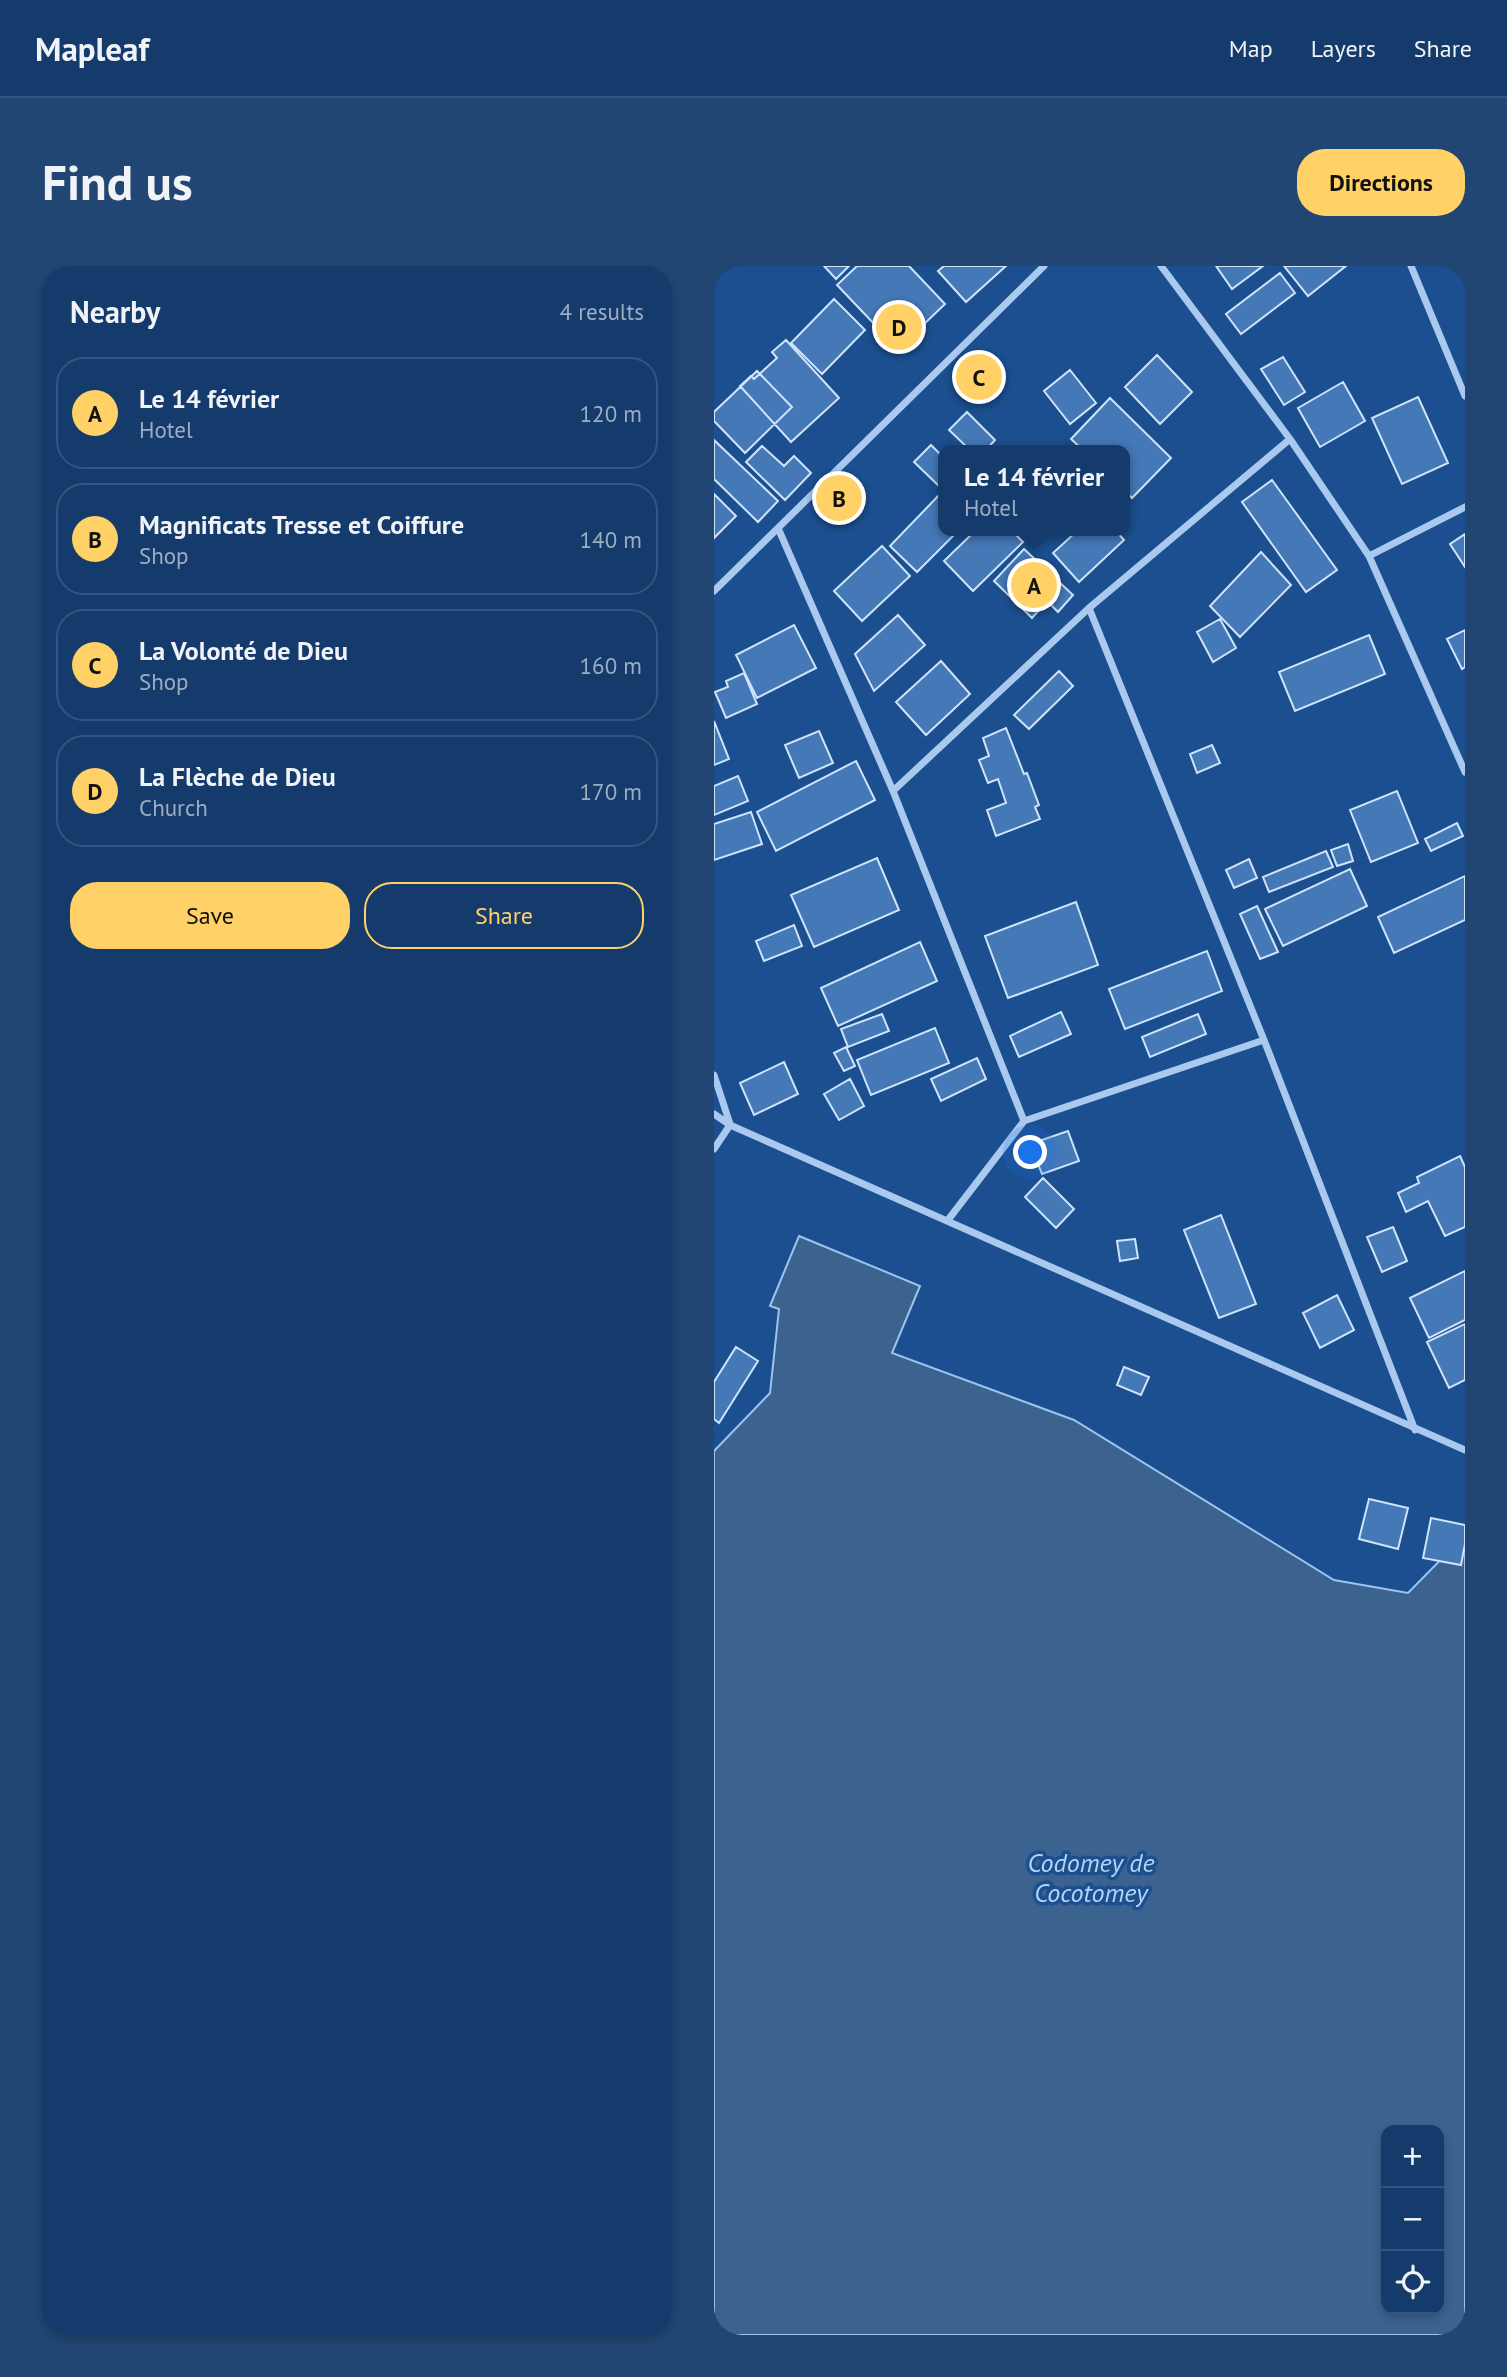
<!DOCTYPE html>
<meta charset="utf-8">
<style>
:root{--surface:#143b6b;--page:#214673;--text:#f1f3f6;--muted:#9dadc1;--line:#33557e;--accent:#ffd166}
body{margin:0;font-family:"PT Sans",sans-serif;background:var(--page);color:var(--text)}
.controls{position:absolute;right:21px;bottom:21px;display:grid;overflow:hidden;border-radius:14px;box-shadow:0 4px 10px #0003}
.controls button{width:63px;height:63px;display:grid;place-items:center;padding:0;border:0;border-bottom:2px solid var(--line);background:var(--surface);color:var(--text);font:35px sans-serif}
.you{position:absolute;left:317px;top:887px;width:24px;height:24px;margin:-18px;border:5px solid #fff;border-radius:50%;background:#1a73e8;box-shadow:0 0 0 10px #1a73e833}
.badge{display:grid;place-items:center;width:46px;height:46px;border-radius:50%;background:var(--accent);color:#111;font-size:23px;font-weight:700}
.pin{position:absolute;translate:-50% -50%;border:4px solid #fff;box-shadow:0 2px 7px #0006}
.popup{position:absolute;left:224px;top:179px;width:192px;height:91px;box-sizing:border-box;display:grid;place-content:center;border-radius:14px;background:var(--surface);filter:drop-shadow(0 2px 5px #0005);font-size:23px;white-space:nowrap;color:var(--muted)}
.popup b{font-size:26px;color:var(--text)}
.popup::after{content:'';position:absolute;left:50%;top:100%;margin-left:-14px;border:14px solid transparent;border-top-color:var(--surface)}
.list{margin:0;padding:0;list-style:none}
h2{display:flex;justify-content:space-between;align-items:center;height:91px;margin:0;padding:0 28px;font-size:30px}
h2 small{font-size:23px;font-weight:400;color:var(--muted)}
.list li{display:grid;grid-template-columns:46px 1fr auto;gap:21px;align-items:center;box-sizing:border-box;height:112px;margin:0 14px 14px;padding:0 14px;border:2px solid var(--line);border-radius:28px}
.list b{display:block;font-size:26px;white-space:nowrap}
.list p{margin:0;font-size:23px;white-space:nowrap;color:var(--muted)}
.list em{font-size:23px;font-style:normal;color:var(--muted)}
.actions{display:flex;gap:14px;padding:21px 28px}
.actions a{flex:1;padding:16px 0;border:2px solid var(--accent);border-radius:28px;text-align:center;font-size:24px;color:var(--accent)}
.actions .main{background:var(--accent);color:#111}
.icon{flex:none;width:38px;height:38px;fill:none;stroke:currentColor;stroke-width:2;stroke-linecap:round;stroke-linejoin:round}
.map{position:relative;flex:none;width:751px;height:2069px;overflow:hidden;border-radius:28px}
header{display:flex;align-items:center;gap:42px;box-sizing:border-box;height:98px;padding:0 35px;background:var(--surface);border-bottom:2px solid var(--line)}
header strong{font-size:33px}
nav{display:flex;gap:38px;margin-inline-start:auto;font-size:24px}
.intro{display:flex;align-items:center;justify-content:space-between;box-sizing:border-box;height:168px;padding:0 42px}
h1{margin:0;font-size:49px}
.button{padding:18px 32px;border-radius:28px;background:var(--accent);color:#111;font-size:24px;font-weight:700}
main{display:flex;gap:42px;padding:0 42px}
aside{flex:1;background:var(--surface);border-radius:28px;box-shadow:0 4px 10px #0003}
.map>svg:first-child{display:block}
.water{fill:#3c6290;stroke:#9cc4f0;stroke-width:2;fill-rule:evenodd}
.building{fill:#4478b7;stroke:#cfe3fa;stroke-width:2}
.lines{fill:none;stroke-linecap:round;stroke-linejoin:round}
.street{stroke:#a9c9ee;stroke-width:7}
.labels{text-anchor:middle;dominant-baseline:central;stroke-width:7;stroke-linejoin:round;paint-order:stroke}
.water-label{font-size:26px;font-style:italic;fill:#b5d3f5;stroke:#1b4f8f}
</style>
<header>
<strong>Mapleaf</strong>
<nav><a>Map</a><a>Layers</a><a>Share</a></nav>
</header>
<div class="intro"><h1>Find us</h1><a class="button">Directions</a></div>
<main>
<aside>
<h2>Nearby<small>4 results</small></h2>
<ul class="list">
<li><span class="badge">A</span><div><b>Le 14 février</b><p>Hotel</p></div><em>120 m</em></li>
<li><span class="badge">B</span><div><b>Magnificats Tresse et Coiffure</b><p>Shop</p></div><em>140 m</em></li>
<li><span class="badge">C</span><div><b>La Volonté de Dieu</b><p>Shop</p></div><em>160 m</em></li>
<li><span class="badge">D</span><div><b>La Flèche de Dieu</b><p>Church</p></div><em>170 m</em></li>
</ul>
<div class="actions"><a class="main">Save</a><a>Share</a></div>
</aside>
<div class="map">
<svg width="751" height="2069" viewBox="0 0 751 2069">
<rect width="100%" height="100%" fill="#1b4f8f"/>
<path class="water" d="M85,970L206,1020L178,1087L360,1154L620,1314L694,1327L751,1269V2069H0V1185L56,1127L65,1043L56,1040ZM672,1864H725V2043H672Z"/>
<path class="building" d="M110,0H135L122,13Z
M143,0H195L231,38L184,83L123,19Z
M230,0H292L252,36L224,5Z
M502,0H549L518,23Z
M570,0H632L594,30Z
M566,7L581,27L527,68L512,48Z
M120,33L151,64L108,108L77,77Z
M72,74L125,132L77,176L26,120L37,110L40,113L63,92L58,86Z
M443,89L478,126L446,158L411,121Z
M569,91L591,126L570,139L547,103Z
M356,104L382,137L356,158L330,125Z
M43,105L78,141L31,187L0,155V146Z
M629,116L651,155L606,181L584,142Z
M704,131L734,197L688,218L658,152Z
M396,132L457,192L418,232L411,225V184H369L357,173Z
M253,146L281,174L272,184H256L235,164Z
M0,174L64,235L44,256L0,213Z
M217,179L229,191V224L200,196Z
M48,180L70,200L80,190L97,207L71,234L32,196Z
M558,214L623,304L592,326L528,236Z
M227,227L229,229V265H244L203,306L176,280Z
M0,228L22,250L0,272Z
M261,265H298L309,276L259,325L230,295Z
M363,265H402L410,274L365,316L339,287Z
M751,268V301L736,278Z
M168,280L196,310L148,355L120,325Z
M310,283L359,329L344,346L333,335L318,352L280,315Z
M547,286L577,319L526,371L496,340Z
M184,349L211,379L160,425L141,388Z
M506,353L522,382L499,396L483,366Z
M80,359L102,402L43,432L22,389Z
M751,364V401L748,403L733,373Z
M655,369L671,408L581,445L565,406Z
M227,395L256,428L212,469L182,436Z
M345,405L359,420L315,463L300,449Z
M30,407L43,438L12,452L1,426L14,421L12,415Z
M0,455L15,493L0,499Z
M292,462L310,508L313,507L325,539L321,541L326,553L282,570L273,544L292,537L284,513L274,517L265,494L275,490L269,472Z
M105,465L119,497L85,512L71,479Z
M498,479L506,497L483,507L476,488Z
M142,495L161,534L62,585L43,546Z
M24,510L34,535L0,549V520Z
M683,525L704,577L657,596L636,544Z
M37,546L48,578L0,594V558Z
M743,557L749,570L717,585L711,573Z
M634,578L639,595L623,600L617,584Z
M612,585L619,601L555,626L549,611Z
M163,592L185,644L100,681L77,629Z
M535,593L543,612L520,622L512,604Z
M636,603L653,640L569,680L551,643Z
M751,610V654L680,687L664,651Z
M362,636L384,699L294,732L271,670Z
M543,640L564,686L546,693L526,648Z
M80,659L88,680L50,695L42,675Z
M206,676L223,715L124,760L107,722Z
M493,685L508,725L411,763L395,723Z
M347,746L357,768L305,791L296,770Z
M168,748L175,765L134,781L127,763Z
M484,748L492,768L436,791L428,771Z
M221,762L235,797L157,829L143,794Z
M132,781L141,800L130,805L120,787Z
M263,792L272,813L227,835L217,813Z
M70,796L84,828L40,849L26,817Z
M136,813L150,840L125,854L110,828Z
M354,865L365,895L328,908L316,878Z
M746,890L751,901V961L731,970L714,935L692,946L684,927L705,917L703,911Z
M329,912L360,943L342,962L311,931Z
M507,949L542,1038L505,1052L470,964Z
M679,961L693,995L668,1006L653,971Z
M421,973L424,992L406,995L403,975Z
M751,1005V1054L715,1072L696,1032Z
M623,1029L640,1064L606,1082L589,1047Z
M751,1058V1114L735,1122L713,1076Z
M22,1081L44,1095L5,1157L0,1153V1116Z
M410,1101L435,1111L427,1129L403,1119Z
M655,1233L694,1242L684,1283L645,1273Z
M717,1252L751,1259V1278L747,1299L709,1292Z"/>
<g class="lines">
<path class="street" d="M447,0L576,173L655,290L751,506
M697,0L751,130
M64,262L179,525L310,855
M655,290L751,241
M0,325L330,0
M375,342L550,774L701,1164
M179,525L375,342L576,173
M0,809L16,858
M0,848L16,859L751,1184
M0,883L16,859
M234,954L310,855L550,774"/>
</g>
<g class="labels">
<g class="water-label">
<text x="377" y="1596">Codomey de<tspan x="377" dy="30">Cocotomey</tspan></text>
</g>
</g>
</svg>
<div class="controls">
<button>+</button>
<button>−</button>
<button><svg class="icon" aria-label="locate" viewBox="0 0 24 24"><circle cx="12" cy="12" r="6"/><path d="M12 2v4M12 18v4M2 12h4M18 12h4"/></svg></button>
</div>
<div class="you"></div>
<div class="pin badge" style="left:320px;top:319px">A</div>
<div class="popup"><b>Le 14 février</b>Hotel</div>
<div class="pin badge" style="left:125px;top:232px">B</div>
<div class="pin badge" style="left:265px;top:111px">C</div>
<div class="pin badge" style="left:185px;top:61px">D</div>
</div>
</main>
